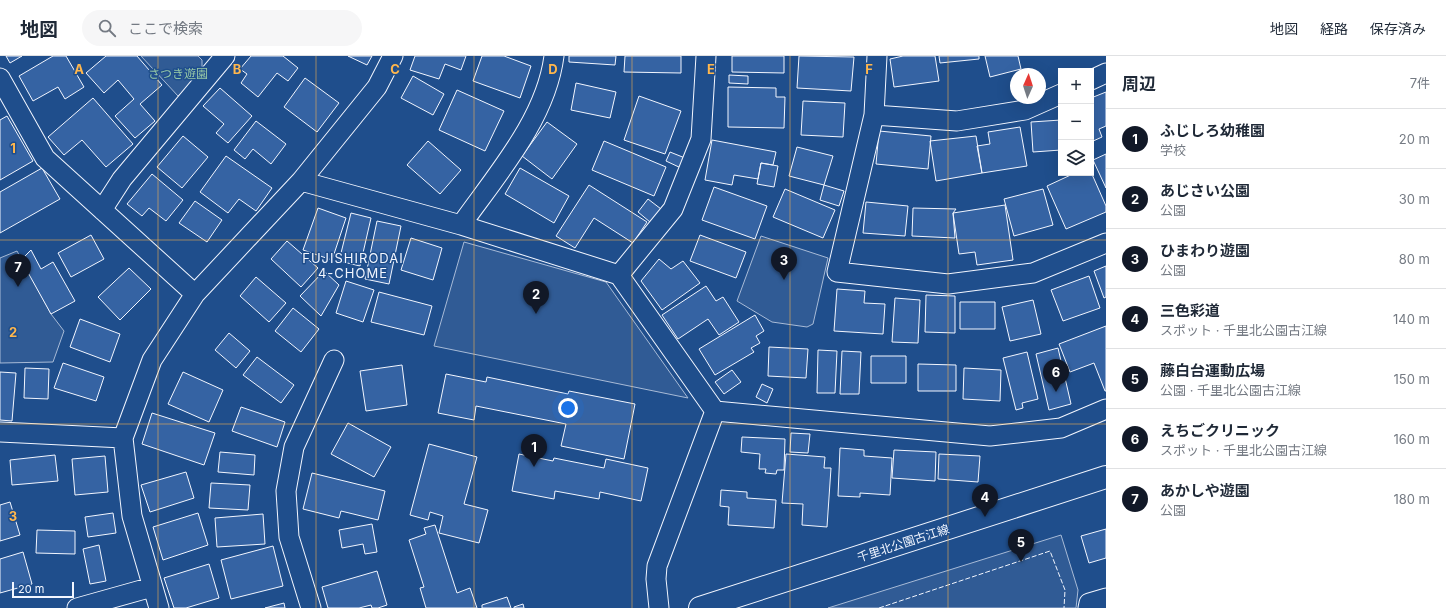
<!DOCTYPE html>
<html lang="ja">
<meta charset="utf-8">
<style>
:root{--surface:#fff;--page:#f6f6f7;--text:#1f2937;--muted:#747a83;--line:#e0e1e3;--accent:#111827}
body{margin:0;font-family:Inter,"Noto Sans JP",sans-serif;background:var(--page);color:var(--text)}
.controls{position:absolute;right:12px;top:12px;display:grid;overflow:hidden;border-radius:0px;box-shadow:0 4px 16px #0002}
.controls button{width:36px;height:36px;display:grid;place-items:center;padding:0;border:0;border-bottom:1px solid var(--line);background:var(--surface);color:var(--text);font:20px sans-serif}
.compass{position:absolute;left:1010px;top:12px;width:36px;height:36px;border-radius:50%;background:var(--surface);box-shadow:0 4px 16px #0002;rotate:3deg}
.scale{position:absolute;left:12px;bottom:10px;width:62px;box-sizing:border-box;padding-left:4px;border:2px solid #f2f6ff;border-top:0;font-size:11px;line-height:14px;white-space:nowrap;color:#f2f6ff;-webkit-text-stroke:3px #1f4e8c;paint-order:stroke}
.you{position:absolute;left:568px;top:352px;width:14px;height:14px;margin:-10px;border:3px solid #fff;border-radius:50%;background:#1a73e8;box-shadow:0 0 0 6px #1a73e833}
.badge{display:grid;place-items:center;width:26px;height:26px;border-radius:50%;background:var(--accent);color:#fff;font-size:13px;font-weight:700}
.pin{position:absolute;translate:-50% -33px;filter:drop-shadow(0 1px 2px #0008)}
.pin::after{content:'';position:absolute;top:21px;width:14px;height:12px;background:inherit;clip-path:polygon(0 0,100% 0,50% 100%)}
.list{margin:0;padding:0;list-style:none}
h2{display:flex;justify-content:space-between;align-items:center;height:52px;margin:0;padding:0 16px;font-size:17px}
h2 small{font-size:13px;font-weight:400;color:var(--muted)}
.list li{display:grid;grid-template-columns:26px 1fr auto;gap:12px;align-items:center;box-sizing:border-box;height:60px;padding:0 16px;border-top:1px solid var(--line)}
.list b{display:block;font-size:15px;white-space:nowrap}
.list p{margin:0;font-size:13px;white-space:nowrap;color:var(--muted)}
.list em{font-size:13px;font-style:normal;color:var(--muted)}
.icon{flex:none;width:22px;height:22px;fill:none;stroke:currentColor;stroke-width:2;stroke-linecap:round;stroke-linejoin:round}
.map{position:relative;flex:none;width:1106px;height:552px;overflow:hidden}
header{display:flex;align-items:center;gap:24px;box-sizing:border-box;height:56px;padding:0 20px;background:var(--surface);border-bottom:1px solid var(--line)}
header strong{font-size:19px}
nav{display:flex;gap:22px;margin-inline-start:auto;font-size:14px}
.search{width:280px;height:36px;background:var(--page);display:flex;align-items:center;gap:10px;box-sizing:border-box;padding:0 14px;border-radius:22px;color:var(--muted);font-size:15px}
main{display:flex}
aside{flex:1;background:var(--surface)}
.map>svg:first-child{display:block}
.built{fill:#305b95;stroke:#a8bbd7}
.building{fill:#3563a3;stroke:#f2f6ff}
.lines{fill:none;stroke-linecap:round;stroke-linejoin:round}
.street-casing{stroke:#f2f6ff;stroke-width:21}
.secondary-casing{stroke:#f2f6ff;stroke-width:24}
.street{stroke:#1f4e8c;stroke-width:19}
.secondary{stroke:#1f4e8c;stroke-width:22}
.fence{stroke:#f2f6ff;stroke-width:1;stroke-dasharray:5 2;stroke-linecap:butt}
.grid{fill:none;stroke:#ffb74d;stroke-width:1;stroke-opacity:0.55}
.labels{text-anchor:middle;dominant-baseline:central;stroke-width:3;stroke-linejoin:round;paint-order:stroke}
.park-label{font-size:12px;fill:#97c8a6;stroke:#1f4e8c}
.street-label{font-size:12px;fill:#f2f6ff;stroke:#1f4e8c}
.neighbourhood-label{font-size:13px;letter-spacing:1px;fill:#f2f6ff;stroke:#1f4e8c}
.grid-label{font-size:13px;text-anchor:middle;font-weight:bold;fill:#ffb74d;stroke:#1f4e8c;stroke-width:3;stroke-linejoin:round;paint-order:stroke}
</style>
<header>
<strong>地図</strong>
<div class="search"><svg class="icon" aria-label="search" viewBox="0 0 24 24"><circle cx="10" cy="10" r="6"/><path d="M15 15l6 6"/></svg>ここで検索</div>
<nav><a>地図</a><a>経路</a><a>保存済み</a></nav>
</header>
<main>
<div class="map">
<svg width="1106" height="552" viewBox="0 0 1106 552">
<rect width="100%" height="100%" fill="#1f4e8c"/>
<path class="built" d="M141,0H198L202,4V16L178,40Z
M761,180L828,202L813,268L807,271L772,266L737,245Z
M464,186L606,226L688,342L434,290Z
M17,195L51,258L64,275L53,306L0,307V202Z
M1061,479L1078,534L1076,552H828Z"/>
<path class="building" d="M6,0H22L10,7Z
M53,0H66L84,31L65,43L58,31L33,45L19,20Z
M106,0H137L162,29L140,48L155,65L135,82L115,60L134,43L118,24L104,37L86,17Z
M251,0H283L298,12L288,25L277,17L258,41L241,27L247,18L240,13Z
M348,0H372L367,9Z
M415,0H466L461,14L445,8L439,23L410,14Z
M482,0H504L531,10L520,42L473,25Z
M569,0H616L615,9L569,6Z
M625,0H681V17L624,16Z
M732,0H784V17L732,16Z
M799,0L854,1L851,35L797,32Z
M903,0H935L939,25L894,31L890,3Z
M939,0H979V3L940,7Z
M985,0H1018L1021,13L990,21Z
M729,19L748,20V28L729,27Z
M413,20L444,38L433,59L401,42Z
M305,22L339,47L317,76L284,51Z
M576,27L616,36L610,62L571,54Z
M728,31L776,32V41H785L784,72L728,71Z
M220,32L252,60L228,87L216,77L224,68L203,50Z
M457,34L504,55L485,95L439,74Z
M1106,36V70L1099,73L1102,81L1091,86V42Z
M639,40L681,55L665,98L624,84Z
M93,42L133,88L106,111L82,84L64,99L48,81Z
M803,45L845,47L843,81L801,79Z
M7,60L33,105L0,124V64Z
M1061,64V94L1033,96L1031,66Z
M256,65L286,88L271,108L253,93L245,103L234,94Z
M547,66L577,88L552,123L522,100Z
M1020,71L1027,110L982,117L977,90L990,88L988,76Z
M879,75L931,80L928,113L876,108Z
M183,80L208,101L182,132L157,111Z
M976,80L982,117L936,125L930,85Z
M712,84L776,96L773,109L761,107L758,123L734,119L732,129L705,124Z
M428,85L461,114L440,138L407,109Z
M604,85L666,111L654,140L592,114Z
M797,91L833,100L824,129L789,120Z
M670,96L685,102L681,112L666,105Z
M1106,98V132L1093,104Z
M226,100L272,132L256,155L239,143L228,157L200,136Z
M761,107L778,110L774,131L757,128Z
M42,112L60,143L0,177V136Z
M520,112L569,140L554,167L505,138Z
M1091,116L1106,150V156L1066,173L1047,130L1075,117Z
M152,118L183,144L166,165L149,152L142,160L127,148Z
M589,129L647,166L633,187L594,162L575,192L556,180Z
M824,129L844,135L839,150L820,144Z
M714,131L767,150L755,183L702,164Z
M785,133L835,154L823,182L773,161Z
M1043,133L1053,169L1014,180L1004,143Z
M648,143L661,153L650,166L638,156Z
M195,145L222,164L207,186L179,167Z
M866,146L908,150L905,180L863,177Z
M1005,149L1013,204L977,209L975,196L959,198L953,157Z
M318,152L346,162L332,204L303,194Z
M913,152L956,153L953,157L955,182L912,180Z
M351,157L371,162L360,210L339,205Z
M377,165L401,170L389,228L365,223Z
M91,179L104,203L71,221L58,197Z
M700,179L746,196L736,222L690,205Z
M411,182L442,192L433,224L401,214Z
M287,185L318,212L301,231L271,203Z
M31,194L41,213L53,206L75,245L51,258L21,204Z
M659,203L671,213L683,205L700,227L662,254L641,225Z
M1106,210V241L1104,242L1094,215Z
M129,212L151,233L120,264L98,241Z
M324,215L339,229L321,260L300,240Z
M1089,220L1100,252L1063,265L1051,234Z
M256,221L286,247L269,266L240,240Z
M346,225L374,234L363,266L336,257Z
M706,230L716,245L723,241L739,266L719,279L708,263L678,283L662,259Z
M837,233L865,235L864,247L885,248L883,278L834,275Z
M379,236L432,250L424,279L371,266Z
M926,239L955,240V277L925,276Z
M895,242L920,244L918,287L892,286Z
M1033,244L1041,278L1010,285L1002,251Z
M960,246H995V273H960Z
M293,252L319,273L301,296L275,275Z
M755,259L764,275L756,280L760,287L751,292L754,296L715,319L699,293Z
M80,263L120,278L110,306L70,291Z
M1106,270V335H1105L1094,307L1070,316L1059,288Z
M229,277L250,295L236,312L215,294Z
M769,291L808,293L806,322L768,320Z
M1058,292L1061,305L1056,306L1060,323L1065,322L1071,348L1049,354L1036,298Z
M818,294L837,295L835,337H817Z
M842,295L861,296L859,338H840Z
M1027,296L1038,343L1022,347L1023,352L1016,354L1003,302Z
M871,300H906V327H871Z
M257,301L294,329L281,347L243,319Z
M63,307L104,321L96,345L54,332Z
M918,308L956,309V335H918Z
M402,309L407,349L366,355L360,315Z
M25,312L49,313L48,343L24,342Z
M964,312L1001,314L1000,345L963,343Z
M732,314L741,326L724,338L715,326Z
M0,316L16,317L12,365L0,364Z
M183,316L223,334L209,366L168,348Z
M446,318L486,326L487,321L568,338L569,335L635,348L624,403L561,390L566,368L476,350L474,364L438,357Z
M762,328L773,333L767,347L756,341Z
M241,351L285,366L277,391L232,375Z
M152,357L215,377L204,409L142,388Z
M348,367L391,391L374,421L331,398Z
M791,377L810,378L808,397L790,396Z
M742,381L785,383L784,414H777L776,418L765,417L766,413H759L760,398L741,396Z
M429,388L477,401L464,448L488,454L479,487L439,477L443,460L430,456L428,464L410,459Z
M840,392L864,394V400L892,402L890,439L860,437V441L838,440Z
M894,394L936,396L935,425L892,422Z
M220,396L255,399L254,419L218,416Z
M519,398L553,405L554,402L604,412L606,403L648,412L641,445L600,436L599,443L555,435L554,443L512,435Z
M786,398L825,401L824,412H831L827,471L802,469L803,448L782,447Z
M939,398L980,400L978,426L938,423Z
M55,399L58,425L12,429L10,404Z
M105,400L108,436L75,439L72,403Z
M186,416L194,442L150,456L141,429Z
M312,417L385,435L378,464L341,455L339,462L303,453Z
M211,427L250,429L248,454L209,452Z
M721,434L747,436V442L776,444L774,472L728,469L729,451L720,450Z
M10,446L20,479L0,485V449Z
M113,457L116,477L88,481L85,461Z
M198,457L208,489L163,504L153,471Z
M263,458L265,488L217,491L215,462Z
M372,468L377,496L365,498L363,488L342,492L339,474Z
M435,469L457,537L470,532L477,552H426L420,532L424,531L409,484L426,478L424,472Z
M1106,473V502L1089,507L1081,480Z
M37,474L75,475V498L36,497Z
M99,489L106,525L90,528L83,493Z
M273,490L283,530L231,543L221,504Z
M23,496L32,528L0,537V503Z
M209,508L219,542L186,552H174L164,522Z
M377,515L387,549L378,552H372L371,549L359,552H328L322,531Z
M507,541L511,552H482V549Z
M284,547L285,552H265Z
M523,548L524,552H514V551Z"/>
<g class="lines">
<g class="street-casing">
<path id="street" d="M706,0L701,83L673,153L619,219L715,355L990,380L1061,372L1106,353
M0,22L45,102L195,238
M1091,24L1106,17
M1061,38L1025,54L957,65L874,59L837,216L948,228L1033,217L1106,187
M874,59L877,0
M301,125L461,169L619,219
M102,154L122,123L225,0
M461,169C497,118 546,63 554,0
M0,376L123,382
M77,552L152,531
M159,552L132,460L123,382L152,304L195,238L301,125L377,31L393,0
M311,552L289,481L286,435L294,391L334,304
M659,552L656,523L657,510L715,355
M1088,552L1089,547L1106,542"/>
</g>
<g class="secondary-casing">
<path id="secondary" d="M700,552L1106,421"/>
</g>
<use href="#street" class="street"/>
<use href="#secondary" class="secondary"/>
<path class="fence" d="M879,552L1050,495L1065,534L1064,552"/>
</g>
<path class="grid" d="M158,0V552M316,0V552M474,0V552M632,0V552M790,0V552M948,0V552M0,184H1106M0,368H1106"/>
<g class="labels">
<g class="park-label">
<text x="178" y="17">さつき遊園</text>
</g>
<g class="street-label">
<text transform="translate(903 487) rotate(-18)">千里北公園古江線</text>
</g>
<g class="neighbourhood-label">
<text x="353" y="202">FUJISHIRODAI<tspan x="353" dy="15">4-CHOME</tspan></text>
</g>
</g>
<g class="grid-label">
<text x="79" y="18">A</text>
<text x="237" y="18">B</text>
<text x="395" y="18">C</text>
<text x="553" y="18">D</text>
<text x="711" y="18">E</text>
<text x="869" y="18">F</text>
<text x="13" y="97">1</text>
<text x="13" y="281">2</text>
<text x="13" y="465">3</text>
</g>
</svg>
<div class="controls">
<button>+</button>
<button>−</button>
<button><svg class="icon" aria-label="layers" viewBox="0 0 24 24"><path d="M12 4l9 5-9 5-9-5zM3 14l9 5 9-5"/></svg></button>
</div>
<svg class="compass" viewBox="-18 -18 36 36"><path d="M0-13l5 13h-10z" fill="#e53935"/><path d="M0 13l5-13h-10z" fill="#747a83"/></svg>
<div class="scale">20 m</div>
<div class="you"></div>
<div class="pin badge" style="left:534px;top:411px">1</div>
<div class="pin badge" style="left:536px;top:258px">2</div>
<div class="pin badge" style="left:784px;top:224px">3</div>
<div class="pin badge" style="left:985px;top:461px">4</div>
<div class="pin badge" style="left:1021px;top:506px">5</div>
<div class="pin badge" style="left:1056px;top:336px">6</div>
<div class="pin badge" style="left:18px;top:231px">7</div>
</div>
<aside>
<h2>周辺<small>7件</small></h2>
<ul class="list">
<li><span class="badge">1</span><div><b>ふじしろ幼稚園</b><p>学校</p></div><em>20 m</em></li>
<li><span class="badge">2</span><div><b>あじさい公園</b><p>公園</p></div><em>30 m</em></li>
<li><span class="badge">3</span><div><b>ひまわり遊園</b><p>公園</p></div><em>80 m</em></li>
<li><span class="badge">4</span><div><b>三色彩道</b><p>スポット · 千里北公園古江線</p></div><em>140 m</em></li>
<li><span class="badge">5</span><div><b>藤白台運動広場</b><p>公園 · 千里北公園古江線</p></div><em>150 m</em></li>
<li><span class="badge">6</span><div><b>えちごクリニック</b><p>スポット · 千里北公園古江線</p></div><em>160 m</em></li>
<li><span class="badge">7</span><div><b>あかしや遊園</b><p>公園</p></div><em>180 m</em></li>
</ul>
</aside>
</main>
